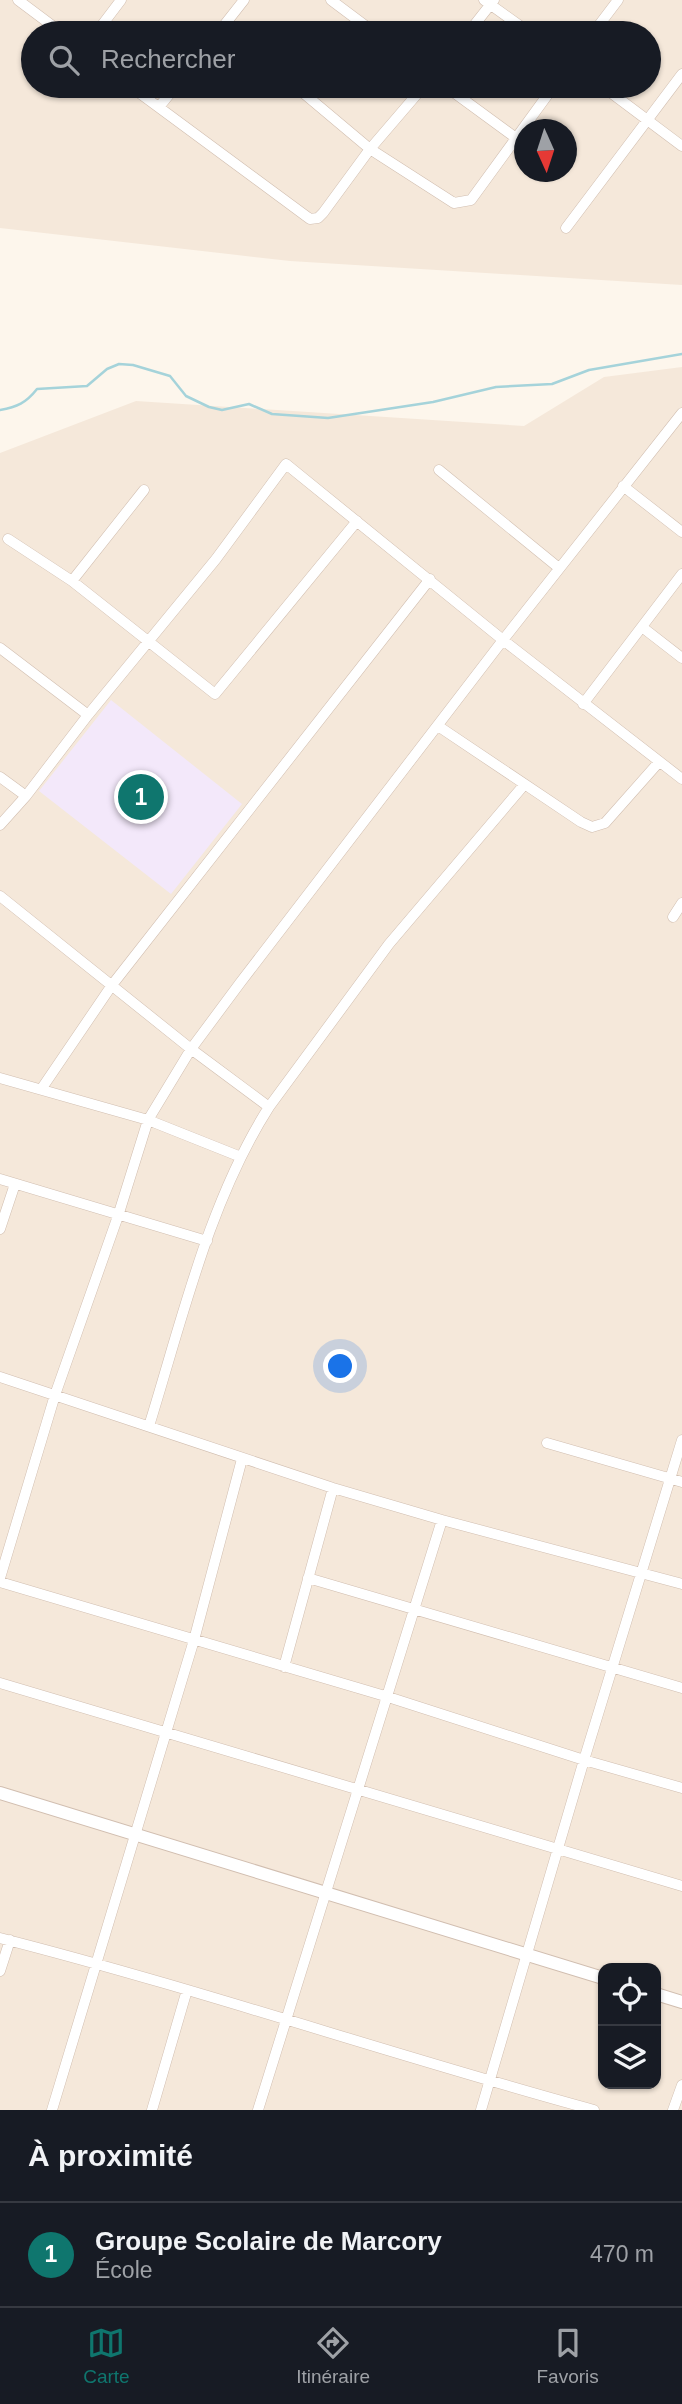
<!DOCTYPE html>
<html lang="fr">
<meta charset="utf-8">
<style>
:root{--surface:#171b24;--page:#242831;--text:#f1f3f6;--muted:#9ea1a6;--line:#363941;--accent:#0f766e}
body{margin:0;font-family:Arial,sans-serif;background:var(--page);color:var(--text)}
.controls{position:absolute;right:21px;bottom:21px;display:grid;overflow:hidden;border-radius:14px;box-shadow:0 2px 5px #0004}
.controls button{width:63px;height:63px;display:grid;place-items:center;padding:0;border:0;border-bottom:2px solid var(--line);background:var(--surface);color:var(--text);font:35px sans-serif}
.compass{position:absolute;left:514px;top:119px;width:63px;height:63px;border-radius:50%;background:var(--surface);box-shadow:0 2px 5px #0004;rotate:177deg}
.you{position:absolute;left:341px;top:1367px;width:24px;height:24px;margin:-18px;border:5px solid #fff;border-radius:50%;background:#1a73e8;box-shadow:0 0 0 10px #1a73e833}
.badge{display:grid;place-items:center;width:46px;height:46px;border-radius:50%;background:var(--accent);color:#fff;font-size:23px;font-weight:700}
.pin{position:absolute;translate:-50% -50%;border:4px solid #fff;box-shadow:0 2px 7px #0006}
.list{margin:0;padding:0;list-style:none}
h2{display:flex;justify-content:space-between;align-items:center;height:91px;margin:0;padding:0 28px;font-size:30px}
h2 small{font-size:23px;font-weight:400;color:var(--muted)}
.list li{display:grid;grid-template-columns:46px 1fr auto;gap:21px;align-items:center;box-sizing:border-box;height:105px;padding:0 28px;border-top:2px solid var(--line)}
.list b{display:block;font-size:26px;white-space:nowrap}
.list p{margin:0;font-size:23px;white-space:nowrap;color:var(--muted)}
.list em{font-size:23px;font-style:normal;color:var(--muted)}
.icon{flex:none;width:38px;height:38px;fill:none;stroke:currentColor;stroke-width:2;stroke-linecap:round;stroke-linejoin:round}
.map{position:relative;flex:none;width:682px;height:2110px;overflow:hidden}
.search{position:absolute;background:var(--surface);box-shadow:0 2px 5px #0004;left:21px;right:21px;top:21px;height:77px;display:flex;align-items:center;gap:18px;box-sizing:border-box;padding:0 24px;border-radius:38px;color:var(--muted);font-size:26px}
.sheet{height:196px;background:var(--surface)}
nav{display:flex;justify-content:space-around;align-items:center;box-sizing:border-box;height:98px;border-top:2px solid var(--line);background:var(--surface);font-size:19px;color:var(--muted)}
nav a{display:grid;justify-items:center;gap:4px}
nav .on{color:var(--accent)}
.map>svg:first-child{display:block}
.residential{fill:#f5e8da;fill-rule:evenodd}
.education{fill:#f3e8fa}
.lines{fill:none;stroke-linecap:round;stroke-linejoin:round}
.stream{stroke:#a5d3da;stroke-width:2.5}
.minor-casing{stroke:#d1beb0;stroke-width:11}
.tertiary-casing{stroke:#d1beb0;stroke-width:14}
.minor{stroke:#fff;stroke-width:10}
.tertiary{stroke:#fff;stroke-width:12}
</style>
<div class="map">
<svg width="682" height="2110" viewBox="0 0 682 2110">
<rect width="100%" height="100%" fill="#fdf6ec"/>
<path class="residential" d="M0,0H682V285L290,261L0,228ZM33,33H649V86H33ZM524,130H566V172H524Z
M682,367V2110H0V453L136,401L524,426L604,377ZM603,1968H656V2084H603Z"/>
<path class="education" d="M111,700L242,804L171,894L39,791Z"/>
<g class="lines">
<path class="stream" d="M0,410C17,407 26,403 37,389L87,386L107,369L119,364L133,365L170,376L186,396L209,407L222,410L249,404L272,414L328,418L433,402L496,387L552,384L589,370L682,354"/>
<g class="minor-casing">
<path id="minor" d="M18,0L62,33
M331,0L375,33
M484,0L530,33
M223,26L232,33
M96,33L121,0
M218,33L244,0
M468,33L494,0
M593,33L618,0
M130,86L310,219L318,218L323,213L370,149L424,86
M295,86L370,149L454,203L471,200L554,86
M445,86L516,138
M602,86L682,146
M159,107L176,86
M566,228L682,74
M439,470L559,568
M623,486L682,532
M8,539L72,581L215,694L357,521
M72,581L144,490
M642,627L682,658
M0,648L88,715
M583,704L682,574
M438,726L581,822L592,827L605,823L659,762
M0,777L26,796
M0,825L26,796L88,715L216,559L286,464L503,640L682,779
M0,896L191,1049L269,1107
M673,917L682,903
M0,1078L148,1120L241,1157
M42,1088L112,985L430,579
M0,1179L207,1241
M0,1229L15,1184
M0,1377L333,1488L442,1520L682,1584
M149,1426C182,1320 209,1201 269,1107L389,944L524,785
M547,1443L682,1482
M0,1578L55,1395L118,1216L148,1120L191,1049L240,983L503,640L682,413
M308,1578L682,1688
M0,1582L385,1696L584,1760L682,1788
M284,1667L333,1488
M0,1683L682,1886
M0,1938C200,1989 395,2056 594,2110
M0,1971L10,1940
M52,2110L194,1640L242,1459
M152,2110L187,1990
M258,2110L442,1520
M481,2110L584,1760L682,1440
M673,2110L682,2085"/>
</g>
<g class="tertiary-casing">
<path id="tertiary" d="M0,1793L603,1978
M656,1994L682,2002"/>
</g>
<use href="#minor" class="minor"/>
<use href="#tertiary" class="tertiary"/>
</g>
</svg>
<div class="controls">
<button><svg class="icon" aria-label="locate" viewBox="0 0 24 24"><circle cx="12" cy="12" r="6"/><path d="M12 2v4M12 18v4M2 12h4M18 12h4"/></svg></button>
<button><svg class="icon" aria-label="layers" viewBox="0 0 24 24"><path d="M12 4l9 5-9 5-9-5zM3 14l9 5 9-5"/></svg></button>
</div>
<svg class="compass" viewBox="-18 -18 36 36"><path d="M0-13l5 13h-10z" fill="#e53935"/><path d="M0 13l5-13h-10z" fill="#9ea1a6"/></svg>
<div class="you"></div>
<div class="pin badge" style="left:141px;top:797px">1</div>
<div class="search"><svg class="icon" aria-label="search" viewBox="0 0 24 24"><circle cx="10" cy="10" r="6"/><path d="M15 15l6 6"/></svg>Rechercher</div>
</div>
<section class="sheet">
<h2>À proximité<small></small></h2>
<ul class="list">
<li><span class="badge">1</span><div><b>Groupe Scolaire de Marcory</b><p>École</p></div><em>470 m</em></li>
</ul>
</section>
<nav>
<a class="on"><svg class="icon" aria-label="map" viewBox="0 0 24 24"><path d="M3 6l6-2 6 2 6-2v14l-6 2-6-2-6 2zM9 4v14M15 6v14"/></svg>Carte</a>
<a><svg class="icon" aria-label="directions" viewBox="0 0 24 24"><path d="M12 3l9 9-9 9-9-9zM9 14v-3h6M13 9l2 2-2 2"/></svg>Itinéraire</a>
<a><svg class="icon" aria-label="saved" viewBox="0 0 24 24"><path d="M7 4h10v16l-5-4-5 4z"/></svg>Favoris</a>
</nav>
